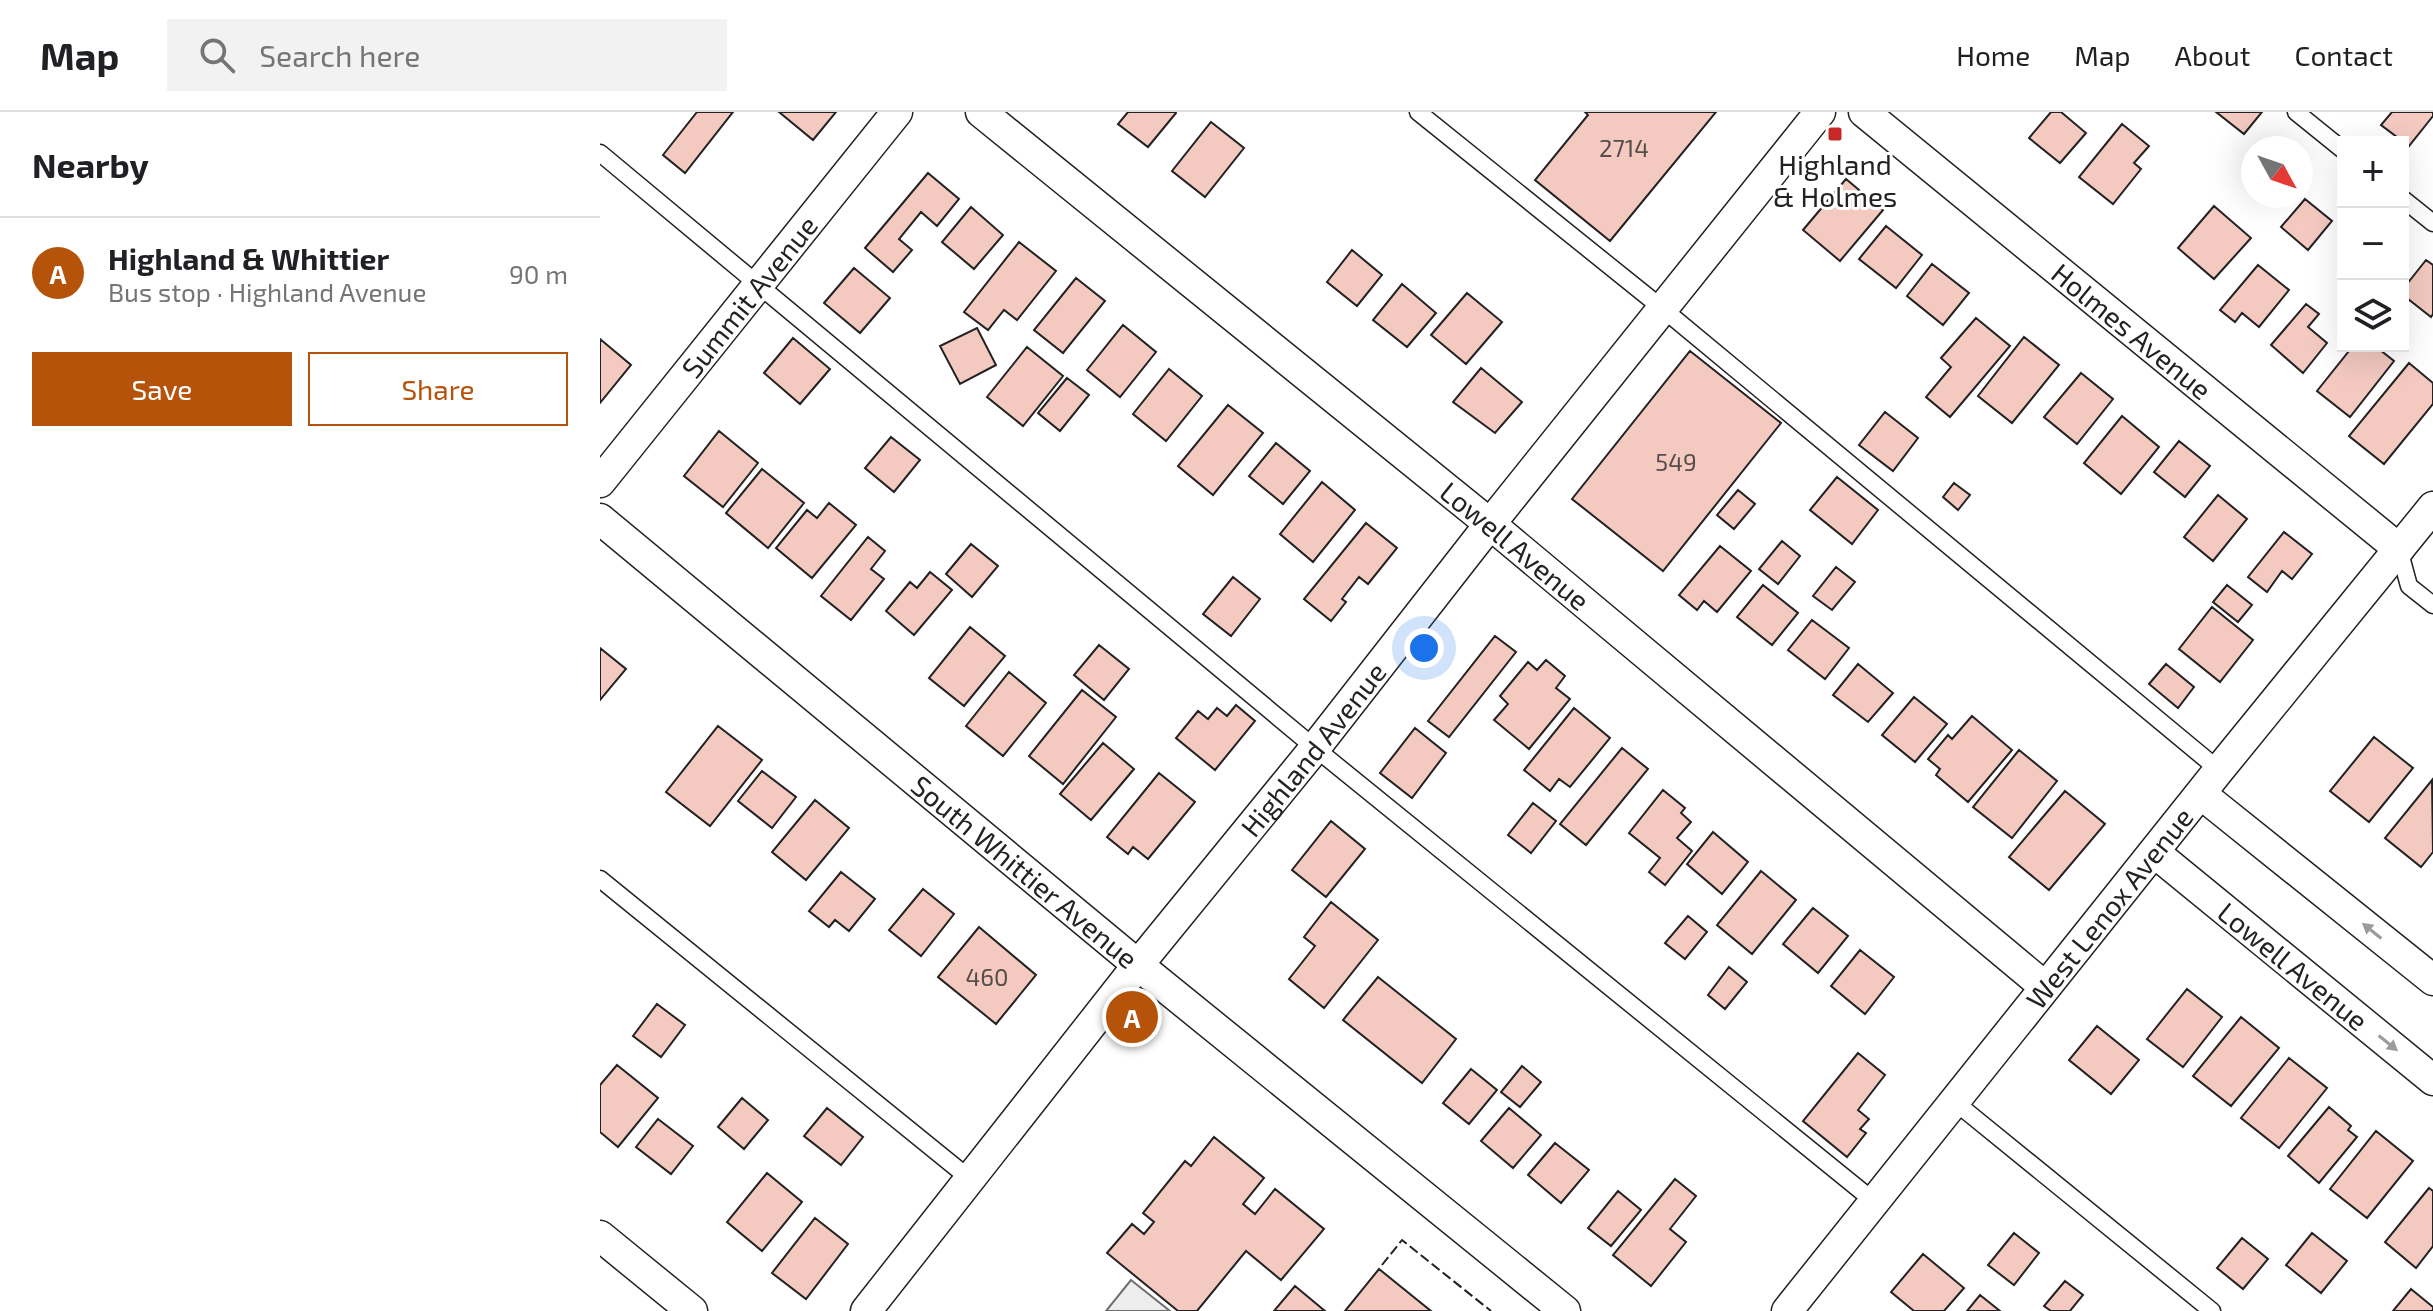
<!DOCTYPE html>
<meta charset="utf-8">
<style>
:root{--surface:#fff;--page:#f2f2f2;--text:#202124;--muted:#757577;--line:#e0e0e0;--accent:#b45309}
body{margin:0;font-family:"Exo 2",sans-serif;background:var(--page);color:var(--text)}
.controls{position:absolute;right:24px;top:24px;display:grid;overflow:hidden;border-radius:0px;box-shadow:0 8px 32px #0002}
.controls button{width:72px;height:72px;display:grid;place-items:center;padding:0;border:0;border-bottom:2px solid var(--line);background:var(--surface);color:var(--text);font:40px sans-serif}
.compass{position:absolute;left:1641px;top:24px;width:72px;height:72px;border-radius:50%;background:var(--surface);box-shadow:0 8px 32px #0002;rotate:130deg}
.you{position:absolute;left:824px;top:536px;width:28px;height:28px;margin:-20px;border:6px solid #fff;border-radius:50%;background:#1a73e8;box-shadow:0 0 0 12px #1a73e833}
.badge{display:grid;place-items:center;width:52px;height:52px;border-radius:50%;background:var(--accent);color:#fff;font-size:26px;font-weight:700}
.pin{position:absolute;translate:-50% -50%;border:4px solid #fff;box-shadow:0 2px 8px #0006}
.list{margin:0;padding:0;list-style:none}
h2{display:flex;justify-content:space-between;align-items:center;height:104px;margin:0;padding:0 32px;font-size:34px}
h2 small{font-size:26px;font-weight:400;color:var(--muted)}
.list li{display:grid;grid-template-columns:52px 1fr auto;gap:24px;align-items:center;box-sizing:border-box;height:112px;padding:0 32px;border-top:2px solid var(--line)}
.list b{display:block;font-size:30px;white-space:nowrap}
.list p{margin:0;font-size:26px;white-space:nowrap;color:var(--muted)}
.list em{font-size:26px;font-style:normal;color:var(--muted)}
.actions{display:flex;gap:16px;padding:24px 32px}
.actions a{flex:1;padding:18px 0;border:2px solid var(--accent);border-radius:0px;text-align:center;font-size:28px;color:var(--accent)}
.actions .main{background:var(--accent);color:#fff}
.icon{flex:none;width:44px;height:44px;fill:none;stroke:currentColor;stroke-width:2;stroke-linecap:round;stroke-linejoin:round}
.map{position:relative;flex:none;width:1833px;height:1199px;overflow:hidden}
header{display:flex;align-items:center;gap:48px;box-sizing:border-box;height:112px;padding:0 40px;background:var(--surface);border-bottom:2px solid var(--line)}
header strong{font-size:38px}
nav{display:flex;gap:44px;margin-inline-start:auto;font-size:28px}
.search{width:560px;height:72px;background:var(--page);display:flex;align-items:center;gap:20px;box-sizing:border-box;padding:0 28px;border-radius:0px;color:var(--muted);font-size:30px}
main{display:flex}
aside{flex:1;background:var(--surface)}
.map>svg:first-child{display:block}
.parking{fill:#ededed;stroke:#6f6f6f;stroke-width:2}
.building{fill:#f3c9c0;stroke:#222;stroke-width:2}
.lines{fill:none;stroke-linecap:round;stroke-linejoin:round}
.service-casing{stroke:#222;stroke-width:19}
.minor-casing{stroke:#222;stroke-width:33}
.service{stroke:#fff;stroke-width:16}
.minor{stroke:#fff;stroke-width:30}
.fence{stroke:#222;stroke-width:2;stroke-dasharray:10 4;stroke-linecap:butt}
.oneway{fill:#9c9c9c}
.poi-dot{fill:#c62828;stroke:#fff;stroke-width:3}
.labels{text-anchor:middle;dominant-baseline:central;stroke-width:6;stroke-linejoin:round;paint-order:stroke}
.number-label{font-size:24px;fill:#564c4a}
.poi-label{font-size:28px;fill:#222;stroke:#fff}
.street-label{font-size:28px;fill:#222;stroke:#fff}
</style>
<header>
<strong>Map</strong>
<div class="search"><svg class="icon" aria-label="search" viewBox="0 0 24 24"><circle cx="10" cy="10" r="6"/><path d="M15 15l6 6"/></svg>Search here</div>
<nav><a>Home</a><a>Map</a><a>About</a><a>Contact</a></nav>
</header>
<main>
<aside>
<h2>Nearby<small></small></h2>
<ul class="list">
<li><span class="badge">A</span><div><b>Highland &amp; Whittier</b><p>Bus stop · Highland Avenue</p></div><em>90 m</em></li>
</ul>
<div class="actions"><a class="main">Save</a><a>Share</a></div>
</aside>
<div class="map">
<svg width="1833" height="1199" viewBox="0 0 1833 1199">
<rect width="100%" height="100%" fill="#fff"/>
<path class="parking" d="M531,1168L570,1199H506Z"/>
<path class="building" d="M97,0H133L85,61L63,43Z
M179,0H236L213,28Z
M528,0H575L576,1L548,35L518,12Z
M985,0H1116L1010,129L935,68L988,3Z
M1451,0H1461L1486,21L1460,51L1429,26Z
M1616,0H1662L1644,22Z
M1792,0H1833V4L1809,34L1781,13Z
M611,10L644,36L605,85L572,59Z
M1522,12L1549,34L1534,51L1541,57L1513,92L1479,65Z
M328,61L359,87L337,114L321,100L299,127L312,138L293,160L265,136Z
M1246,67L1283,98L1240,149L1203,118Z
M1705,87L1732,109L1708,138L1681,115Z
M1614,94L1651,126L1614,167L1578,136Z
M371,95L403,123L374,157L342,130Z
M1286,114L1322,143L1296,176L1259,147Z
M419,130L456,159L417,208L404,198L388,218L364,200Z
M752,138L782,163L757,194L727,170Z
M1826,148L1833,153V202L1831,205L1803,183V177Z
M1332,152L1369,181L1343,213L1307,184Z
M1658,153L1689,178L1659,215L1642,201L1635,210L1620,198Z
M254,156L290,186L260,221L224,191Z
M476,166L505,189L463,241L434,218Z
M802,172L836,201L807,235L773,208Z
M867,181L902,210L866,252L831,223Z
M1706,192L1719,202L1708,215L1727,231L1703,261L1671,233Z
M1376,206L1410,234L1350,305L1326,285L1351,255L1341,246Z
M523,213L556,240L520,285L487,258Z
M377,216L396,253L360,272L340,234Z
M1424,225L1459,253L1412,311L1378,284Z
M193,226L230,257L200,292L164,261Z
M0,227L31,253L0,291Z
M1753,234H1775L1794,249L1750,305L1717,279Z
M427,235L463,264L423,314L387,285Z
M1090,239L1181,311L1063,459L972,387Z
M1809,251L1833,271V292L1784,352L1749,324Z
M881,256L922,290L895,321L853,290Z
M569,257L602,284L566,329L533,302Z
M1481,261L1513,287L1477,332L1444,305Z
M467,266L489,283L460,319L438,301Z
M628,293L663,321L613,383L578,354Z
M1285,300L1318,326L1293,359L1259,333Z
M1522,304L1559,335L1521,382L1484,351Z
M119,319L158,351L123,395L84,364Z
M291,325L320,348L294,380L265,356Z
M1579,329L1610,354L1585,385L1554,360Z
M676,331L710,359L683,392L649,364Z
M162,357L204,391L168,436L126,401Z
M1237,365L1278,398L1252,432L1210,398Z
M722,370L755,398L713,450L680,422Z
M1354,371L1370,383L1358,398L1343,385Z
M1138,378L1155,392L1134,417L1117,403Z
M1618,383L1647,407L1613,449L1584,425Z
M229,391L256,413L212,466L176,436L207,398L217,406Z
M766,411L797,436L768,472L759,465L742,487L746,490L731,509L704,487Z
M1684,420L1712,442L1692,467L1682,459L1667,480L1648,465Z
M268,425L285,439L271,457L284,467L251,508L221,484Z
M1182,429L1200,444L1178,472L1159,457Z
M371,432L398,454L372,485L346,462Z
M1120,434L1151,459L1117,500L1104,489L1097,498L1079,483Z
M1236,455L1255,470L1232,498L1213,484Z
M330,460L352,478L314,523L286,499L310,470L317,476Z
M633,465L660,487L631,524L603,502Z
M1163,473L1198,501L1172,533L1137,505Z
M1627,473L1652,493L1638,510L1613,490Z
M1612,495L1653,528L1620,570L1579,537Z
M1212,508L1249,536L1225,567L1188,538Z
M370,515L405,544L364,594L329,566Z
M895,524L916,540L849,625L828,609Z
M499,533L529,557L504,588L474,563Z
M0,536L26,557L0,588Z
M946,548L965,564L956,576L970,587L929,637L894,608L908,592L900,584L928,550L937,558Z
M1258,552L1293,581L1268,610L1233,583Z
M1566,552L1594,575L1578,596L1549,572Z
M409,560L446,591L403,644L366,614Z
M482,578L516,605L463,672L429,644Z
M1314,585L1347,612L1315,650L1282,623Z
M636,593L655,609L615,658L576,626L598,599L608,607L617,596L627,604Z
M974,596L1010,626L970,675L959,667L950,679L924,658Z
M1372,604L1412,638L1368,690L1336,663L1340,657L1328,647L1348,623L1352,627Z
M118,614L162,648L110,714L66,680Z
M815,616L846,641L812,686L780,661Z
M1774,625L1813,656L1769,710L1730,679Z
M503,631L534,657L491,708L460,682Z
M1022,636L1048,657L986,733L960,712Z
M1419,638L1457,669L1412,726L1373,695Z
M162,659L196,685L172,716L138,689Z
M559,661L595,690L548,747L533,735L528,742L507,725Z
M1832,668L1833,740L1821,755L1785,726Z
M1063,678L1085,696L1081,701L1091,710L1077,726L1092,739L1065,773L1049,760L1060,746L1029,721Z
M1465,679L1505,712L1449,778L1409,745Z
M215,688L249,716L206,768L172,740Z
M933,691L956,709L931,741L908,723Z
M731,709L765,737L726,785L692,758Z
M1113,720L1148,750L1122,782L1087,752Z
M1161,759L1196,788L1152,842L1117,813Z
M241,760L275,787L249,819L235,808L229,815L209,799Z
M323,777L354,802L321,844L289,818Z
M731,790L778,828L724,896L689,867L715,834L704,825Z
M1213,796L1248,824L1218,861L1183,832Z
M1088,804L1107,820L1085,847L1065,831Z
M379,815L436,863L396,912L338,865Z
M1260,838L1294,865L1265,902L1231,874Z
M1129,855L1147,870L1125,897L1108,883Z
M778,865L856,927L822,971L743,908Z
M1587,877L1622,905L1583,955L1547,927Z
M57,892L85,913L61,945L33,924Z
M1641,905L1679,936L1631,994L1593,964Z
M1497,914L1539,948L1511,982L1469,948Z
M1258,941L1285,963L1258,998L1269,1007L1260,1017L1266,1021L1247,1045L1203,1009Z
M1689,946L1727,976L1679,1036L1641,1006Z
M17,953L58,986L18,1035L0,1020V973Z
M922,954L941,970L920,995L901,980Z
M871,957L897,978L869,1012L843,991Z
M142,986L168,1008L144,1037L118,1015Z
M1729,995L1751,1014L1748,1018L1757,1025L1719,1071L1688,1044Z
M227,996L263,1025L241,1053L204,1024Z
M909,996L941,1023L913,1056L881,1029Z
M58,1007L93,1034L71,1062L36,1035Z
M1776,1019L1813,1049L1767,1106L1730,1077Z
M614,1025L664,1066L643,1092L655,1102L675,1077L724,1117L681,1168L646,1139L597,1199H578L507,1141L532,1112L544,1122L554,1110L543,1101L585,1049L591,1054Z
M955,1031L989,1058L961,1091L928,1063Z
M167,1061L202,1090L162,1139L127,1110Z
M1075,1067L1096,1084L1070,1117L1086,1130L1051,1174L1013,1143Z
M1829,1076L1833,1079V1134L1816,1156L1785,1130Z
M1018,1079L1041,1098L1011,1134L988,1116Z
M215,1106L248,1132L206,1187L172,1161Z
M1414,1121L1439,1141L1414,1173L1388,1153Z
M1712,1121L1747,1149L1721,1181L1686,1153Z
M1642,1126L1668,1147L1643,1177L1617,1156Z
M1323,1142L1364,1176L1344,1199H1314L1291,1180Z
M779,1157L831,1199H745Z
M1465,1169L1483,1183L1470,1199H1451L1444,1194Z
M695,1174L725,1199H674Z
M1811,1177L1833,1195V1199H1793Z
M1380,1183L1400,1199H1367Z"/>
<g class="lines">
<g class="service-casing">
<path id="service" d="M818,0L1063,197L1619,658
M1696,0L1743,38
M0,41L715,636L1276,1091
M1803,87L1833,111
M1799,437L1809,474L1833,493
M0,767L370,1067
M1355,990L1612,1199"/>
</g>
<g class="minor-casing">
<g id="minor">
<path id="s1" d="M381,0L890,412L1445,875"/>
<path id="s2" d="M1264,0L1799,437"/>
<path id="s3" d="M0,370L297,0"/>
<path id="s4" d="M0,407L538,853L965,1199"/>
<path d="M1601,682L1833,868"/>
<path id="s5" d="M1554,740L1833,968"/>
<path d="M0,1124L92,1199"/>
<path id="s6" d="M266,1199L538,853L715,636L890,412L1220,0"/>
<path id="s7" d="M1187,1199L1619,658L1833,395"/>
</g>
</g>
<use href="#service" class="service"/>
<use href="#minor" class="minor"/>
<path class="fence" d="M782,1153L802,1128L891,1199"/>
</g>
<defs><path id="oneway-solid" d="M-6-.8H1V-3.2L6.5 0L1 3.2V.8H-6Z" transform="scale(2)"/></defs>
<g class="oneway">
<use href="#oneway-solid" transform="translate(1772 819) rotate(-141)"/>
<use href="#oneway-solid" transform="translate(1788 931) rotate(39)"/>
</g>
<rect class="poi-dot" x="1227" y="14" width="16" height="16" rx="4"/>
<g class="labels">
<g class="number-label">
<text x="1024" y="35">2714</text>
<text x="1076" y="349">549</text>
<text x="387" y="864">460</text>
</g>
<g class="poi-label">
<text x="1235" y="52">Highland<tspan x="1235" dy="32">&amp; Holmes</tspan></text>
</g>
<g class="street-label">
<text stroke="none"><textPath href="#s3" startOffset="238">Summit Avenue</textPath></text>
<text stroke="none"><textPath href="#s2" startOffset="346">Holmes Avenue</textPath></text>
<text stroke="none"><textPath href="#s1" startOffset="688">Lowell Avenue</textPath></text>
<text stroke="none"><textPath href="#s6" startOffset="718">Highland Avenue</textPath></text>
<text stroke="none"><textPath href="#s4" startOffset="552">South Whittier Avenue</textPath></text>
<text stroke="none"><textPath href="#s7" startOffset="516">West Lenox Avenue</textPath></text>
<text stroke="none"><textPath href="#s5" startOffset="180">Lowell Avenue</textPath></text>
</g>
</g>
</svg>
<div class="controls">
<button>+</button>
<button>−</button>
<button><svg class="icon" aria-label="layers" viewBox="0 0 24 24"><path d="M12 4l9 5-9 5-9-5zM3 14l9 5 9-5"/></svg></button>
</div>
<svg class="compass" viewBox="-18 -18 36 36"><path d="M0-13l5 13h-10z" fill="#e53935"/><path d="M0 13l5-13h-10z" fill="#757577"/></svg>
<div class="you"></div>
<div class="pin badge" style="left:532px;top:905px">A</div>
</div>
</main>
